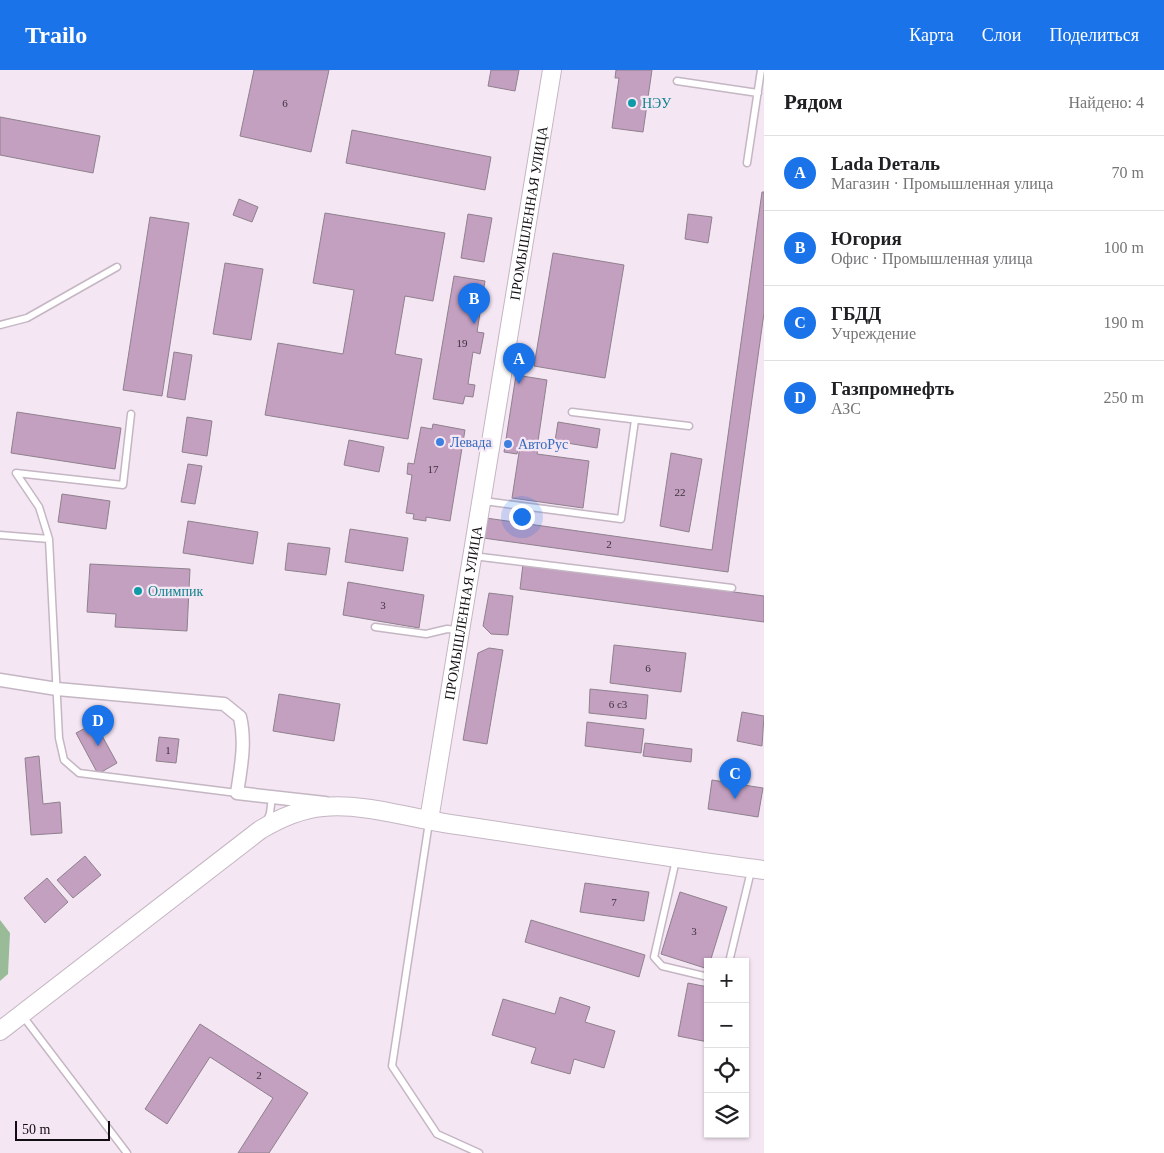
<!DOCTYPE html>
<html lang="ru">
<meta charset="utf-8">
<style>
:root{--surface:#fff;--page:#f2f2f2;--text:#202124;--muted:#757577;--line:#e0e0e0;--accent:#1a73e8}
body{margin:0;font-family:Georgia,serif;background:var(--page);color:var(--text)}
.controls{position:absolute;right:15px;bottom:15px;display:grid;overflow:hidden;border-radius:0px;box-shadow:0 1px 4px #0004}
.controls button{width:45px;height:45px;display:grid;place-items:center;padding:0;border:0;border-bottom:1px solid var(--line);background:var(--surface);color:var(--text);font:25px sans-serif}
.scale{position:absolute;left:15px;bottom:12px;width:95px;box-sizing:border-box;padding-left:5px;border:2px solid #120d12;border-top:0;font-size:14px;line-height:18px;white-space:nowrap;color:#120d12;-webkit-text-stroke:4px #f5e6f3;paint-order:stroke}
.you{position:absolute;left:521px;top:446px;width:18px;height:18px;margin:-12px;border:4px solid #fff;border-radius:50%;background:#1a73e8;box-shadow:0 0 0 8px #1a73e833}
.badge{display:grid;place-items:center;width:32px;height:32px;border-radius:50%;background:var(--accent);color:#fff;font-size:16px;font-weight:700}
.pin{position:absolute;translate:-50% -41px;filter:drop-shadow(0 1px 2px #0008)}
.pin::after{content:'';position:absolute;top:26px;width:18px;height:15px;background:inherit;clip-path:polygon(0 0,100% 0,50% 100%)}
.list{margin:0;padding:0;list-style:none}
h2{display:flex;justify-content:space-between;align-items:center;height:65px;margin:0;padding:0 20px;font-size:21px}
h2 small{font-size:16px;font-weight:400;color:var(--muted)}
.list li{display:grid;grid-template-columns:32px 1fr auto;gap:15px;align-items:center;box-sizing:border-box;height:75px;padding:0 20px;border-top:1px solid var(--line)}
.list b{display:block;font-size:19px;white-space:nowrap}
.list p{margin:0;font-size:16px;white-space:nowrap;color:var(--muted)}
.list em{font-size:16px;font-style:normal;color:var(--muted)}
.icon{flex:none;width:28px;height:28px;fill:none;stroke:currentColor;stroke-width:2;stroke-linecap:round;stroke-linejoin:round}
.map{position:relative;flex:none;width:764px;height:1083px;overflow:hidden}
header{display:flex;align-items:center;gap:30px;box-sizing:border-box;height:70px;padding:0 25px;background:var(--accent);color:#fff}
header strong{font-size:24px}
nav{display:flex;gap:28px;margin-inline-start:auto;font-size:18px}
main{display:flex}
aside{flex:1;background:var(--surface)}
.map>svg:first-child{display:block}
.forest{fill:#99bb98}
.building{fill:#c39fc0;stroke:#8f818d}
.lines{fill:none;stroke-linecap:round;stroke-linejoin:round}
.service-casing{stroke:#c4b6c3;stroke-width:9}
.minor-casing{stroke:#c4b6c3;stroke-width:15}
.secondary-casing{stroke:#c4b6c3;stroke-width:20}
.service{stroke:#fff;stroke-width:6}
.minor{stroke:#fff;stroke-width:12}
.secondary{stroke:#fff;stroke-width:18}
.culture-dot{fill:#0f9aa8;stroke:#f5e6f3;stroke-width:2}
.shop-dot{fill:#3f7fe0;stroke:#f5e6f3;stroke-width:2}
.labels{text-anchor:middle;dominant-baseline:central;stroke-width:4.5;stroke-linejoin:round;paint-order:stroke}
.number-label{font-size:11px;fill:#3e323e}
.culture-label{font-size:14px;fill:#0d838f;stroke:#f5e6f3;text-anchor:start}
.street-label{font-size:14px;fill:#120d12;stroke:#f5e6f3}
.shop-label{font-size:14px;fill:#366cbe;stroke:#f5e6f3;text-anchor:start}
</style>
<header>
<strong>Trailo</strong>
<nav><a>Карта</a><a>Слои</a><a>Поделиться</a></nav>
</header>
<main>
<div class="map">
<svg width="764" height="1083" viewBox="0 0 764 1083">
<rect width="100%" height="100%" fill="#f5e6f3"/>
<path class="forest" d="M0,850L10,863L8,904L0,911Z"/>
<path class="building" d="M254,0H329L311,82L240,66Z
M491,0H519L515,21L488,16Z
M616,0H652L643,62L612,58L619,8H615Z
M0,47L100,66L93,103L0,85Z
M352,60L491,87L485,120L346,93Z
M762,122H764V243L728,502L483,468L486,448L712,480Z
M239,129L258,137L252,152L233,145Z
M325,143L445,163L433,231L405,226L395,284L422,289L408,369L265,345L278,273L343,284L354,220L313,213Z
M468,144L492,148L484,192L461,188Z
M688,144L712,147L708,173L685,169Z
M150,147L189,153L162,326L123,320Z
M553,183L624,195L605,308L534,296Z
M225,193L263,199L251,270L213,264Z
M454,206L485,211L477,262L484,263L480,284L473,282L468,314L475,315L473,327L465,326L463,334L433,329Z
M174,282L192,285L185,330L167,327Z
M516,305L547,310L537,378L519,375L517,384L504,382Z
M17,342L121,358L115,399L11,383Z
M187,347L212,351L207,386L182,382Z
M558,352L600,359L597,378L555,371Z
M433,354L465,360L450,451L426,447V451L413,449L414,444L406,443L412,405L407,404L408,393L414,394L421,357L432,359Z
M349,370L384,377L379,402L344,395Z
M520,376L538,378L537,384L589,391L583,438L512,428Z
M671,383L702,389L689,462L660,456Z
M188,394L202,396L195,434L181,432Z
M62,424L110,431L106,459L58,452Z
M188,451L258,462L253,494L183,483Z
M350,459L408,468L403,501L345,492Z
M288,473L330,478L326,505L285,500Z
M90,494L190,499L187,561L115,557L116,544L87,542Z
M523,494L764,526V552L520,519Z
M348,512L424,525L419,558L343,545Z
M489,523L513,526L508,565L491,564L483,556Z
M614,575L686,583L681,622L610,613Z
M489,578L503,580L487,674L463,670L478,583Z
M590,619L648,625L646,649L589,643Z
M279,624L340,634L334,671L273,661Z
M742,642L764,646L762,676L737,671Z
M587,652L644,659L641,683L585,676Z
M95,653L117,693L98,704L76,663Z
M159,667L179,669L176,693L156,691Z
M645,673L692,679L691,692L643,686Z
M39,686L43,734L60,732L62,763L31,765L25,688Z
M712,710L763,718L758,747L708,739Z
M85,786L101,805L73,828L57,810Z
M47,808L68,832L45,853L24,828Z
M585,813L649,822L644,851L580,842Z
M680,822L727,837L710,892H708V899L661,884Z
M531,850L645,885L639,907L525,872Z
M688,913L708,917V972L678,966Z
M560,927L590,937L585,952L615,961L604,998L574,989L570,1004L531,993L536,978L492,965L503,929L555,944Z
M200,954L308,1023L269,1083H238L273,1028L210,987L167,1054L145,1039Z"/>
<g class="lines">
<g class="service-casing">
<path id="service" d="M677,11L758,23
M747,93L761,0
M0,255L27,248L117,197
M572,342L689,356
M484,431L621,449L635,350
M0,465L49,469L59,668L64,690L79,703L237,723
M49,469L39,437L16,403L123,415L131,344
M473,486L732,518
M375,557L426,564L447,559L458,560
M267,751L270,743L272,727
M429,752L392,996L437,1064L479,1083
M676,790L654,887L662,896L708,907
M729,892L751,801
M22,945L127,1083"/>
</g>
<g class="minor-casing">
<path id="minor" d="M0,610L57,619L224,634L240,647C246,672 241,697 237,723L325,733"/>
</g>
<g class="secondary-casing">
<g id="secondary">
<path id="s1" d="M429,750L552,0"/>
<path d="M0,961L260,760C280,748 300,739 323,737C364,733 409,748 450,754C555,769 659,787 764,800"/>
</g>
</g>
<use href="#service" class="service"/>
<use href="#minor" class="minor"/>
<use href="#secondary" class="secondary"/>
</g>
<g class="culture-dot">
<circle cx="632" cy="33" r="5"/>
<circle cx="138" cy="521" r="5"/>
</g>
<g class="shop-dot">
<circle cx="440" cy="372" r="5"/>
<circle cx="508" cy="374" r="5"/>
</g>
<g class="labels">
<g class="number-label">
<text x="285" y="33">6</text>
<text x="462" y="273">19</text>
<text x="433" y="399">17</text>
<text x="680" y="422">22</text>
<text x="609" y="474">2</text>
<text x="383" y="535">3</text>
<text x="648" y="598">6</text>
<text x="618" y="634">6 с3</text>
<text x="168" y="680">1</text>
<text x="614" y="832">7</text>
<text x="694" y="861">3</text>
<text x="259" y="1005">2</text>
</g>
<g class="culture-label">
<text x="642" y="33">НЭУ</text>
<text x="148" y="521">Олимпик</text>
</g>
<g class="street-label">
<text stroke="none"><textPath href="#s1" startOffset="615">ПРОМЫШЛЕННАЯ УЛИЦА</textPath></text>
<text stroke="none"><textPath href="#s1" startOffset="210">ПРОМЫШЛЕННАЯ УЛИЦА</textPath></text>
</g>
<g class="shop-label">
<text x="450" y="372">Левада</text>
<text x="518" y="374">АвтоРус</text>
</g>
</g>
</svg>
<div class="controls">
<button>+</button>
<button>−</button>
<button><svg class="icon" aria-label="locate" viewBox="0 0 24 24"><circle cx="12" cy="12" r="6"/><path d="M12 2v4M12 18v4M2 12h4M18 12h4"/></svg></button>
<button><svg class="icon" aria-label="layers" viewBox="0 0 24 24"><path d="M12 4l9 5-9 5-9-5zM3 14l9 5 9-5"/></svg></button>
</div>
<div class="scale">50 m</div>
<div class="you"></div>
<div class="pin badge" style="left:519px;top:314px">A</div>
<div class="pin badge" style="left:474px;top:254px">B</div>
<div class="pin badge" style="left:735px;top:729px">C</div>
<div class="pin badge" style="left:98px;top:676px">D</div>
</div>
<aside>
<h2>Рядом<small>Найдено: 4</small></h2>
<ul class="list">
<li><span class="badge">A</span><div><b>Lada Dеталь</b><p>Магазин · Промышленная улица</p></div><em>70 m</em></li>
<li><span class="badge">B</span><div><b>Югория</b><p>Офис · Промышленная улица</p></div><em>100 m</em></li>
<li><span class="badge">C</span><div><b>ГБДД</b><p>Учреждение</p></div><em>190 m</em></li>
<li><span class="badge">D</span><div><b>Газпромнефть</b><p>АЗС</p></div><em>250 m</em></li>
</ul>
</aside>
</main>
